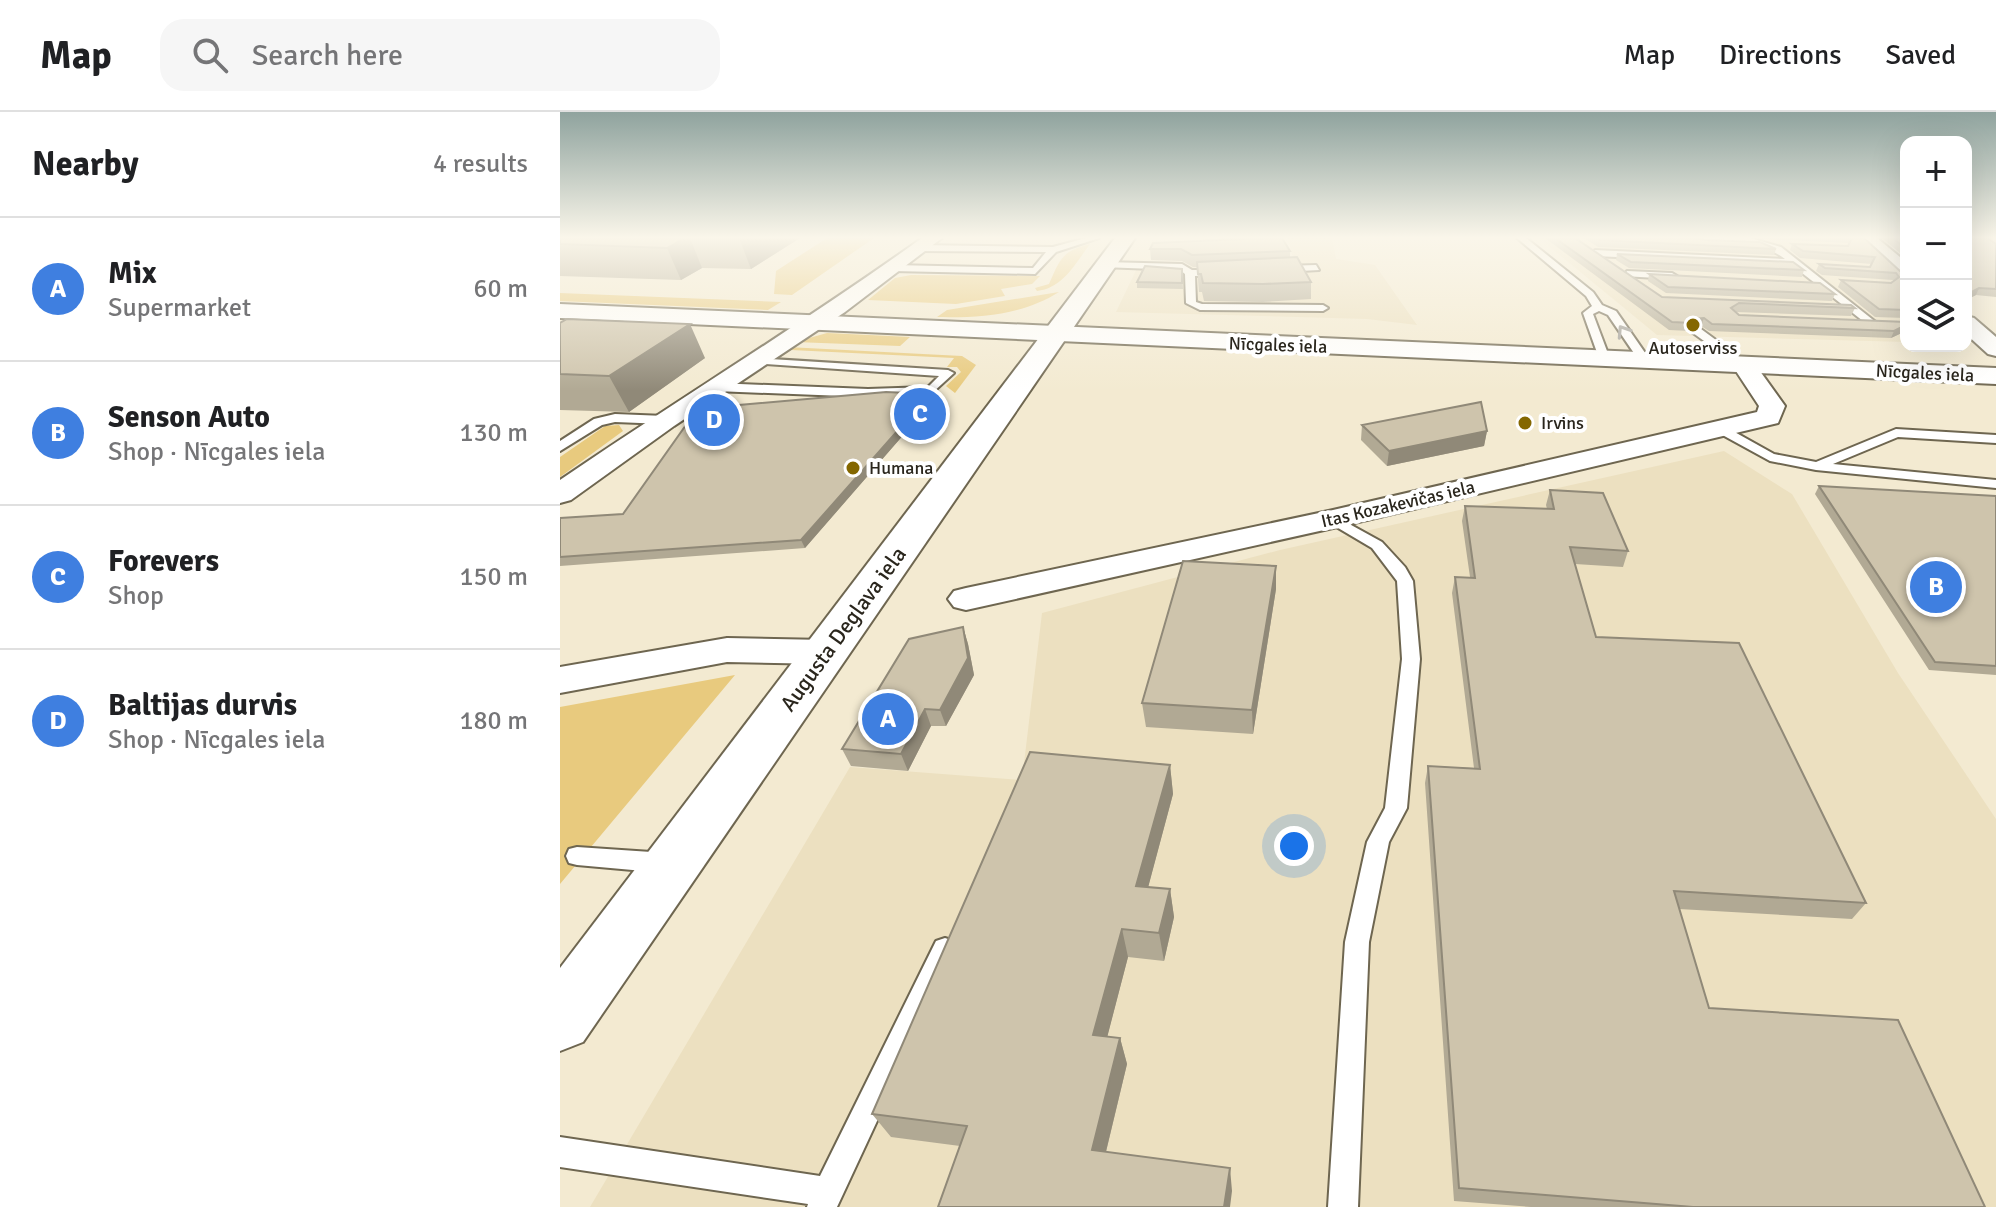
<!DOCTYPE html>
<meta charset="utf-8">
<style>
:root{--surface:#fff;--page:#f6f6f6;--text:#202124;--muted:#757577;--line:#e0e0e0;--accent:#d93025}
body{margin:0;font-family:Signika,sans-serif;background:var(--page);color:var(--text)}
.controls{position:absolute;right:24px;top:24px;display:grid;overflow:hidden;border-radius:16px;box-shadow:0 8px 32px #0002}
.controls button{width:72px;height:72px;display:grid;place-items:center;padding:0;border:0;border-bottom:2px solid var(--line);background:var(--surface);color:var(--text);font:40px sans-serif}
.you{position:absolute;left:734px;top:734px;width:28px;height:28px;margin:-20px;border:6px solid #fff;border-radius:50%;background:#1a73e8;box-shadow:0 0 0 12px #1a73e833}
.badge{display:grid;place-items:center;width:52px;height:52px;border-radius:50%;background:var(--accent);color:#fff;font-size:26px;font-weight:700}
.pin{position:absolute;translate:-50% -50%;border:4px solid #fff;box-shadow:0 2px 8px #0006}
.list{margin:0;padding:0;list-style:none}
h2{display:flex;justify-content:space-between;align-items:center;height:104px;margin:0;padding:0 32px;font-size:34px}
h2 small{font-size:26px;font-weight:400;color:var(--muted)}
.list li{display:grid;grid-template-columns:52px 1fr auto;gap:24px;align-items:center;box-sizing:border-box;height:144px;padding:0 32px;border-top:2px solid var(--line)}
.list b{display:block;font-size:30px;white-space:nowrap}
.list p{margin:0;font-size:26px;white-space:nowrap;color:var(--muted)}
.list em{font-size:26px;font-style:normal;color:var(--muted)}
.icon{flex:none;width:44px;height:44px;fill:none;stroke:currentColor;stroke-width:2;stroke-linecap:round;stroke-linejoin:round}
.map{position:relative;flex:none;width:1436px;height:1095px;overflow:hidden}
header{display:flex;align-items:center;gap:48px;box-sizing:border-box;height:112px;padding:0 40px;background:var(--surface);border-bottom:2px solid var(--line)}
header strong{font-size:38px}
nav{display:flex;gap:44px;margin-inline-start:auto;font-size:28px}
.search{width:560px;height:72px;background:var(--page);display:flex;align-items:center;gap:20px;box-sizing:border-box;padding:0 28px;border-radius:24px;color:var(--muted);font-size:30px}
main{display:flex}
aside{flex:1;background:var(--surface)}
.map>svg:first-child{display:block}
.built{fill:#ece0c0}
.green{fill:#e8ca7e}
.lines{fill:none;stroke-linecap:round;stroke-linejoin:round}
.service-casing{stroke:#6e6650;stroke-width:4}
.minor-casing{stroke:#6e6650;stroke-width:4}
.tertiary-casing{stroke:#6e6650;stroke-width:4}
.secondary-casing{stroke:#6e6650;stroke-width:4}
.service{fill:#fff;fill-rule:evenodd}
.minor{fill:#fff;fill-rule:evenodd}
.tertiary{fill:#fff;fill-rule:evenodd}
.secondary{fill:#fff;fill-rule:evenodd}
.wall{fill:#b1a994}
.shaded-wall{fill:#908978}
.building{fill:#cec4ac;stroke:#908978;stroke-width:2}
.oneway{stroke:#9f9d99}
.poi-dot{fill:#846700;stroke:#fff;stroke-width:3}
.labels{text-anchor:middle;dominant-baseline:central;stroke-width:8;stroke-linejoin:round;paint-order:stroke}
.far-street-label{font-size:18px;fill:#2a261d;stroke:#fff}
.far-poi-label{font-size:18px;fill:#2a261d;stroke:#fff;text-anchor:start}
.street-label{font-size:22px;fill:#2a261d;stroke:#fff}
</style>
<header>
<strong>Map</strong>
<div class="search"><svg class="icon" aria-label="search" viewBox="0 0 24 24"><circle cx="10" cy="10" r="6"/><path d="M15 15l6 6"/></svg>Search here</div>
<nav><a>Map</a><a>Directions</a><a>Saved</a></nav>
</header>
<main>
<aside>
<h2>Nearby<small>4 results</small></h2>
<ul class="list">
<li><span class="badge" style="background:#3f7fe0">A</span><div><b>Mix</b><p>Supermarket</p></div><em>60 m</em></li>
<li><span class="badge" style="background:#3f7fe0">B</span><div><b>Senson Auto</b><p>Shop · Nīcgales iela</p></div><em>130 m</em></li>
<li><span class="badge" style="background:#3f7fe0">C</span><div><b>Forevers</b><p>Shop</p></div><em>150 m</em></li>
<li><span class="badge" style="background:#3f7fe0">D</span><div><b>Baltijas durvis</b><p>Shop · Nīcgales iela</p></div><em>180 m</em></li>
</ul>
</aside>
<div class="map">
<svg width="1436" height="1095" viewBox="0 0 1436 1095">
<rect width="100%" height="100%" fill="#f3ead1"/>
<path class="built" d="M728,126H772L776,147L815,153L857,213L807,207L556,200L579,152L633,153L733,147Z
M979,126H1209L1290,131L1346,181V230L1097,223Z
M1164,339L1232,382L1338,561L1436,707V1095H30L290,655L462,668L482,501L720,438Z"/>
<path class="green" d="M267,126H314L232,183L214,182L216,159Z
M530,132C515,152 503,176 477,179L475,176L489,172C500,147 502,139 530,132Z
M351,163L480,164L472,172L441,177L445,184L396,192L308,188L335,166Z
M499,180C463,203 419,206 377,205L387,198Z
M0,181L221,190L208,198L0,189Z
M267,221L350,225L340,234L235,230Z
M227,235L402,244L416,253L395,281L386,274L401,260L397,255H387L394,246L231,238L219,246H213Z
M59,313L63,319L0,365V345L45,314Z
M175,563L0,772V595Z"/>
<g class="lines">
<g class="service-casing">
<path id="service" d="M526,126H539L496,140L475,162L333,159L328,156L333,153L473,156L486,140L360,139L356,136L360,133L493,135Z
M957,126H966L1033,180L1042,193L1056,199L1090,248L1088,250H1080L1048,203L1039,199L1033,202L1050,247L1040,249L1023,201L1032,194L1026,184Z
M1118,126H1190L1221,135L1317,211L1308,213L1232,153L1035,144L1031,141L1035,138L1225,147C1197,125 1156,130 1122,129Z
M545,150L622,152L632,158H663L660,163L635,164L636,190L642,192L763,193L768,196L763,199L640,198L626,191L625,162L620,158L542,155Z
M756,153L759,158L722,160L717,157L722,154Z
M1067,159L1112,161L1117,164L1112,167L1064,164Z
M1133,217H1141L1190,253L1180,255L1133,221Z
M196,246L388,258L394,261L371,282L308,285L155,279L149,275L155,271L308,277L368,275L379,264L192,251L190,249Z
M55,302L105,304L111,308L105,312L55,310L42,313L0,339V329L34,307Z
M1162,313L1214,342L1256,350L1336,317L1436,323V331L1338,325L1273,352L1436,368V376L1256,358L1210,349L1157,320L1156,317Z
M773,403L822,430L845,455L853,469L860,547L847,696L829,730L809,830L798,1095H768L785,830L807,730L825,696L842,547L837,469L812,436L768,410L766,407Z
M17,735L106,741L114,744L117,751L114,758L106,761L17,753L9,751L6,744L9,737Z
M385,826L394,829L397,837L277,1095H247L248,1092L0,1055V1025L260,1064L376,829Z"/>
</g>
<g class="minor-casing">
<path id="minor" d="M362,126H382L285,200L114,314L11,388L0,391V368C120,286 244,211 362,126Z
M1297,126H1317L1346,150V166L1339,164Z
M1406,204L1414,206L1436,225V244L1428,242L1406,222Z
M1184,246L1192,248L1225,294L1218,311L773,416L406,498L394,495L388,487L394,479L406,476L773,398L1197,300L1199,294L1172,253L1176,248Z
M167,526L266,528L279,531L285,540L279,549L266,552L167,550L0,581V555Z"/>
</g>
<g class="tertiary-casing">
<path id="tertiary" d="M0,192L1436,256V272L0,206Z"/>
</g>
<g class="secondary-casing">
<path id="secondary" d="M555,126H575L23,930L0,939V856Z"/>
</g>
<use href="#service" class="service"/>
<use href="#minor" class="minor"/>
<use href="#tertiary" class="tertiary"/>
<use href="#secondary" class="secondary"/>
</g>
<path class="wall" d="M0,126H240L191,157L142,156L121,168L0,164Z
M985,126H1015L1102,185L1295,196L1291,204L1175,200L1179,203L1346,210V219L1331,226L1149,219L1141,214L1131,215L1130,219L1109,218Z
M1024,126H1136L1216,137L1214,143L1038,135Z
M1203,126H1304L1340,159L1346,160V206L1315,205L1278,175L1281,168L1331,171L1334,169L1333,168L1262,163L1256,159L1259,152L1310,155L1312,152L1240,146L1230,138L1232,132L1288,134L1289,131L1205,127Z
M1322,126H1346V146Z
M1406,126L1436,132V185L1416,183L1406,188Z
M590,137L730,139V145L751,170V187L703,190L644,189L642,180H639L637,155H633L622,149L591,148Z
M1057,142L1244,158L1242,165L1069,156L1056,148Z
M622,157L623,177L577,176V170Z
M1089,162L1275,182L1272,189L1106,181L1088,169Z
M0,211L145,246L69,300L0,298Z
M372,290L245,436L0,454V406L63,402L174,299Z
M802,313L927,319L924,334L827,354L801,328Z
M1259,374L1436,384V563L1369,558L1255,382Z
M990,378L1068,439L1063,455L1015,452L1036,525L1306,791L1292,807L1119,797L1149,896L1425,1095H971L894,1089L865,671L868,654L914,656L892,481L895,465H910L902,409L905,394L987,397L986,393Z
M716,454V477L693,622L586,615L582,591Z
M403,515L408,532L414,563L386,614H371L348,659L291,654L282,637Z
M610,653L613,682L588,775L610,777L614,805L604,849L568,845L547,925L560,926L567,952L546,1040L672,1079L400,1034L331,1025L312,1002Z"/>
<path class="shaded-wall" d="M125,126H130L142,156L121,168L107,136Z
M179,126H240L191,157Z
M1419,176L1416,183L1406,188V183Z
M1144,206L1141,214L1131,215L1133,207Z
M130,212L145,246L69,300L49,264Z
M1346,213V219L1331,226L1334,219Z
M370,282L372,290L245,436L241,428Z
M927,319L924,334L827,354L829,339Z
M716,454V477L693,622L692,598Z
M403,515L408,532L414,563L386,614L380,598Z
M365,597L371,614L348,659L341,642Z
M610,653L613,682L581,802L576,774Z
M610,777L614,805L604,849L599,821Z
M562,817L568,845L541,949L533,923Z
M560,926L567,952L541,1060L532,1038Z
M670,1056L672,1079L670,1095H664Z"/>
<path class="building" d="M0,126H125L107,136L0,132Z
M705,126H722L730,139L632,143L621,137H590L593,131Z
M995,126H1015L1102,185L1291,193L1295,196L1179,191L1171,196L1179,203L1346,210V213L1334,219L1152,212L1144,206L1133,207L1132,211L1112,210Z
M1036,126H1136L1145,128L1200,130L1216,137L1040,128Z
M1292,126H1304L1340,159L1346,160V198L1319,197L1281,168L1331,171L1339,165L1336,161L1265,156L1259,152L1310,155L1315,145L1243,139L1232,132L1288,134Z
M1333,126H1346V137Z
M1406,126H1427L1436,132V177L1419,176L1406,183Z
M1057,142L1233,150L1244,158L1071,150Z
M737,145L751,170L703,172L643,171L641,162H638L637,150Z
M585,154L622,157V171L577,170Z
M1089,162L1260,171L1275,182L1108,175Z
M7,207L130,212L49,264L0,262V211Z
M157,280L174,299L179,293L326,280L370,282L241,428L0,445V406L63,402L143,289Z
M921,290L927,319L829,339L802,313Z
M1259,374L1436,384V554L1375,550Z
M990,378L1043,381L1068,439L1010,435L1036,525L1179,531L1306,791L1114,779L1149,896L1338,908L1425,1095H1133L899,1076L868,654L920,657L895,465L915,466L905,394L994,397Z
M623,449L716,454L692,598L582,591Z
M403,515L408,546L380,598L365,597L341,642L282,637L349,527Z
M470,640L610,653L576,774L610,777L599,821L562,817L533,923L560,926L532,1038L670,1056L664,1095H378L407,1014L312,1002Z"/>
<defs><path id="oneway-chevron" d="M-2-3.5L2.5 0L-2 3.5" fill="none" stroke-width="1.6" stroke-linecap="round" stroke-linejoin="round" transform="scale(2)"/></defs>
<use class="oneway" href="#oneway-chevron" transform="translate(1063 219) rotate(-123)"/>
<linearGradient id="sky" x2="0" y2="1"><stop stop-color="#8fa39e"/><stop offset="0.45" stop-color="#faf6ea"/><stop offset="1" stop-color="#faf6ea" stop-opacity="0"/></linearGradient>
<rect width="1436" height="279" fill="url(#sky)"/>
<g class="poi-dot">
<circle cx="1133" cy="213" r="8"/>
<circle cx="965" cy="311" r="8"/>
<circle cx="293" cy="356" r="8"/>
</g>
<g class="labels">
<g class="far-street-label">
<text transform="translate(718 233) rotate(2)">Nīcgales iela</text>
<text transform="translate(1365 261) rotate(3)">Nīcgales iela</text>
<text transform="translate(838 392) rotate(-13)">Itas Kozakevičas iela</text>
</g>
<g class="far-poi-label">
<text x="1133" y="236" text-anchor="middle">Autoserviss</text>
<text x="981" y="311">Irvins</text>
<text x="309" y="356">Humana</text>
</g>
<g class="street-label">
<text transform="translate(283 517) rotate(-54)">Augusta Deglava iela</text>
</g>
</g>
</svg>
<div class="controls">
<button>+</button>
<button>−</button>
<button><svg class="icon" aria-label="layers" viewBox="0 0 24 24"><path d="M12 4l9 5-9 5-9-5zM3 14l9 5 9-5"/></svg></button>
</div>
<div class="you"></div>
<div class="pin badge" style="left:328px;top:607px;background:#3f7fe0">A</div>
<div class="pin badge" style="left:1376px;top:475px;background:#3f7fe0">B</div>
<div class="pin badge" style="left:360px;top:302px;background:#3f7fe0">C</div>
<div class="pin badge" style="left:154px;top:308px;background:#3f7fe0">D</div>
</div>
</main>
